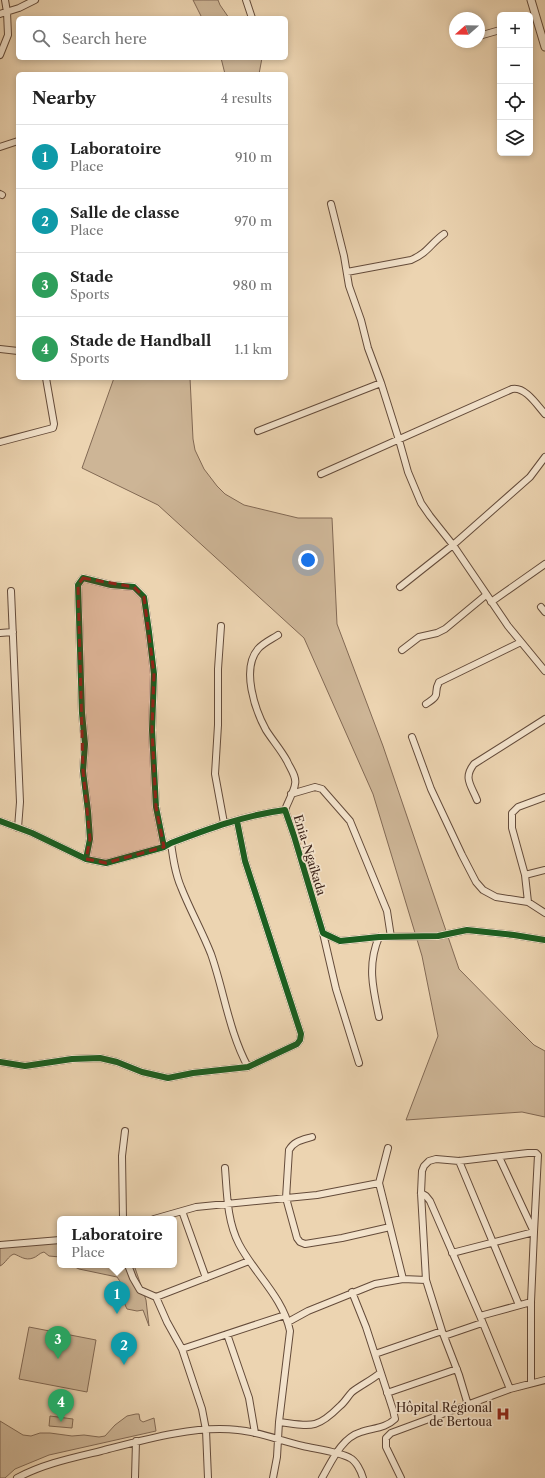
<!DOCTYPE html>
<meta charset="utf-8">
<style>
:root{--surface:#fff;--page:#f6f6f6;--text:#222;--muted:#767676;--line:#e0e0e0;--accent:#2563eb}
body{margin:0;font-family:"Libre Caslon Text",serif;background:var(--page);color:var(--text)}
.controls{position:absolute;right:12px;top:12px;display:grid;overflow:hidden;border-radius:6px;box-shadow:0 2px 6px #0003}
.controls button{width:36px;height:36px;display:grid;place-items:center;padding:0;border:0;border-bottom:1px solid var(--line);background:var(--surface);color:var(--text);font:20px sans-serif}
.compass{position:absolute;left:449px;top:12px;width:36px;height:36px;border-radius:50%;background:var(--surface);box-shadow:0 2px 6px #0003;rotate:250deg}
.you{position:absolute;left:308px;top:560px;width:14px;height:14px;margin:-10px;border:3px solid #fff;border-radius:50%;background:#1a73e8;box-shadow:0 0 0 6px #1a73e833}
.badge{display:grid;place-items:center;width:26px;height:26px;border-radius:50%;background:var(--accent);color:#fff;font-size:13px;font-weight:700}
.pin{position:absolute;translate:-50% -33px;filter:drop-shadow(0 1px 2px #0008)}
.pin::after{content:'';position:absolute;top:21px;width:14px;height:12px;background:inherit;clip-path:polygon(0 0,100% 0,50% 100%)}
.popup{position:absolute;left:57px;top:1216px;width:120px;height:52px;box-sizing:border-box;display:grid;place-content:center;border-radius:6px;background:var(--surface);filter:drop-shadow(0 1px 3px #0005);font-size:13px;white-space:nowrap;color:var(--muted)}
.popup b{font-size:15px;color:var(--text)}
.popup::after{content:'';position:absolute;left:50%;top:100%;margin-left:-8px;border:8px solid transparent;border-top-color:var(--surface)}
.list{margin:0;padding:0;list-style:none}
h2{display:flex;justify-content:space-between;align-items:center;height:52px;margin:0;padding:0 16px;font-size:17px}
h2 small{font-size:13px;font-weight:400;color:var(--muted)}
.list li{display:grid;grid-template-columns:26px 1fr auto;gap:12px;align-items:center;box-sizing:border-box;height:64px;padding:0 16px;border-top:1px solid var(--line)}
.list b{display:block;font-size:15px;white-space:nowrap}
.list p{margin:0;font-size:13px;white-space:nowrap;color:var(--muted)}
.list em{font-size:13px;font-style:normal;color:var(--muted)}
.icon{flex:none;width:22px;height:22px;fill:none;stroke:currentColor;stroke-width:2;stroke-linecap:round;stroke-linejoin:round}
.map{position:relative;flex:none;width:545px;height:1478px;overflow:hidden}
.search{position:absolute;background:var(--surface);box-shadow:0 2px 6px #0003;left:16px;top:16px;width:272px;height:44px;display:flex;align-items:center;gap:10px;box-sizing:border-box;padding:0 14px;border-radius:6px;color:var(--muted);font-size:15px}
.panel{position:absolute;background:var(--surface);box-shadow:0 2px 6px #0003;left:16px;top:72px;width:272px;height:308px;border-radius:6px}
.map>svg:first-child{display:block}
.green{fill:#cdb596;stroke:#826954}
.lines{fill:none;stroke-linecap:round;stroke-linejoin:round}
.minor-casing{stroke:#644b3a;stroke-width:8}
.tertiary-casing{stroke:#644b3a;stroke-width:9}
.minor{stroke:#f3e3cc;stroke-width:6}
.tertiary{stroke:#f3e3cc;stroke-width:7}
.cycleway-casing{stroke:#f3e3cc;stroke-width:8}
.cycleway{stroke:#1b5e20;stroke-width:6}
.marked{fill:#8f2418;fill-opacity:0.2;stroke:#8f2418;stroke-width:3;stroke-dasharray:8 5;stroke-linejoin:round}
.labels{text-anchor:middle;dominant-baseline:central;stroke-width:3.5;stroke-linejoin:round;paint-order:stroke}
.street-label{font-size:12px;fill:#361d13;stroke:#f3e3cc}
.poi-label{font-size:12px;fill:#361d13;stroke:#f3e3cc;text-anchor:end}
</style>
<div class="map">
<svg width="545" height="1478" viewBox="0 0 545 1478">
<rect width="100%" height="100%" fill="#ecd4b1"/>
<filter id="stains"><feTurbulence type="fractalNoise" baseFrequency=".005" numOctaves="4"/><feColorMatrix values="0 0 0 0 .2 0 0 0 0 .09 0 0 0 0 .02 0 0 0 .5 -.17"/></filter>
<radialGradient id="worn" r=".72"><stop offset=".6" stop-color="#630" stop-opacity="0"/><stop offset="1" stop-color="#630" stop-opacity=".3"/></radialGradient>
<path class="green" d="M193,0H218L220,5L229,18H202Z
M221,58H262L259,74H225Z
M114,378H190L193,439L195,450L204,469L217,486L225,494L244,505L298,518H332L337,624L383,746L459,969L518,1029L534,1045L545,1051V1117L522,1112L406,1120L438,1036L422,956L373,794L304,638L158,505L82,468Z
M60,1241V1257L49,1256L44,1252C39,1253 37,1257 33,1258C25,1261 20,1256 14,1254C8,1256 6,1263 0,1266V1246Z
M71,1265H134L146,1300L149,1326L143,1310L137,1311L127,1309C121,1299 125,1286 117,1277L79,1269Z
M29,1327L96,1340L87,1392L19,1379Z
M136,1414H139L140,1420L143,1422L154,1418L156,1431L49,1455L15,1469L5,1478H0V1421L23,1435L31,1436L40,1433H50L72,1436L84,1435L99,1437L105,1436L115,1425L127,1416Z
M50,1416L73,1419L72,1428L49,1426Z"/>
<g class="lines">
<g class="minor-casing">
<path id="minor" d="M246,0L252,18
M0,14L19,8L35,0
M479,36L500,30
M0,55L8,35L7,12L5,0
M0,147L18,141
M0,194L2,195
M331,204L344,256L349,286L361,320L368,348L381,383L399,440L408,472L421,503L430,516L453,545L508,626L545,671
M347,272L411,260C428,253 431,243 444,234
M0,349L18,351
M258,431L381,383
M0,442L53,428L54,424L46,378
M321,474L512,389C525,386 537,405 545,414
M400,587L453,545L530,477L545,457
M11,591L20,802L18,828
M491,602L545,564
M541,607L545,612
M221,626L218,669V725L215,774L224,823
M0,633L13,632
M278,635C272,639 263,643 258,649C241,669 255,710 266,730C273,741 281,750 287,761C290,768 297,777 295,784C295,789 287,804 285,810
M402,650L419,637L437,633L445,629L486,595
M426,704C443,693 432,695 439,682L521,642
M412,737L431,789L462,855L476,882L483,890L496,897L528,902L545,913
M291,794L315,787L322,789L350,821L387,911L391,937
M477,800C471,785 463,778 474,764L545,719
M0,821L32,833L86,859L106,863L164,847L171,843C208,829 245,815 285,810L294,836L323,933L340,941L379,937L438,936L467,930L514,935L545,940
M171,843C173,858 175,873 181,887C190,910 202,931 211,954C224,991 229,1032 248,1067
M86,859L90,839L88,811L83,771L85,744L82,713L78,585L83,578L111,585L134,587L144,597L149,632L154,674L152,730L156,807L164,847
M525,875L545,870
M528,902L525,875L512,828V813L518,807L545,797
M323,933L336,989L359,1063
M379,937C367,965 373,989 379,1017
M0,1062L25,1066L72,1059L100,1058L117,1062L142,1072L168,1078L193,1073L248,1067L297,1044L300,1040L301,1034L245,861L237,821
M312,1137C302,1140 294,1141 289,1150L286,1198L297,1238L300,1242L305,1244L342,1238L390,1227
M388,1148L379,1183L403,1279
M499,1157L534,1232L531,1302V1383
M459,1161L519,1305
M225,1168C227,1193 227,1221 239,1244C254,1273 283,1297 290,1331L279,1422L277,1457L273,1478
M421,1193L426,1196L430,1201L480,1316L510,1389
M182,1211L206,1278
M123,1219L122,1156L125,1131
M154,1219L196,1207L317,1195L379,1183
M0,1245L60,1240
M452,1253L534,1232L538,1155L536,1153H528L459,1161L436,1159L429,1161L424,1166L422,1171L421,1193L426,1280L442,1331L459,1375L468,1405
M128,1265L133,1278L140,1290L156,1297L167,1322L182,1349L202,1409L206,1430L208,1478
M156,1297L249,1261
M480,1316L531,1302
M288,1322L308,1311L375,1284L403,1279L426,1280
M227,1334L249,1398L255,1433
M444,1336L482,1323
M182,1349L285,1315
M375,1354L442,1331
M387,1393L457,1369
M279,1422C311,1426 316,1430 340,1406C345,1402 348,1396 352,1392C361,1385 372,1380 380,1373
M17,1478C43,1464 72,1458 101,1451C143,1440 194,1425 238,1430C260,1432 281,1441 303,1446C316,1449 340,1452 350,1458C356,1461 361,1471 363,1478
M135,1478L136,1441
M322,1478C332,1461 341,1438 361,1432C373,1428 386,1428 395,1419L393,1410L366,1327L352,1292
M401,1478L386,1447V1438L391,1433L510,1389L545,1380"/>
</g>
<g class="tertiary-casing">
<path id="tertiary" d="M531,0L545,47"/>
</g>
<use href="#minor" class="minor"/>
<use href="#tertiary" class="tertiary"/>
<g class="cycleway-casing">
<path id="cycleway" d="M0,821L32,833L86,859L106,863L164,847L171,843C208,829 245,815 285,810L294,836L323,933L340,941L379,937L438,936L467,930L514,935L545,940
M86,859L90,839L88,811L83,771L85,744L82,713L78,585L83,578L111,585L134,587L144,597L149,632L154,674L152,730L156,807L164,847
M0,1062L25,1066L72,1059L100,1058L117,1062L142,1072L168,1078L193,1073L248,1067L297,1044L300,1040L301,1034L245,861L237,821"/>
</g>
<use href="#cycleway" class="cycleway"/>
</g>
<path class="marked" d="M83,578L134,587L144,597L154,674L152,730L156,807L164,847L106,863L86,859L90,839L83,771L78,585Z"/>
<defs>
<g id="hospital-bare" transform="scale(1.08)"><path d="M-5-5h3v3.5h4V-5h3V5h-3V1.5h-4V5h-3Z" fill="#8f2418" stroke="#f3e3cc" stroke-width="2.5" paint-order="stroke"/></g>
</defs>
<g fill-rule="evenodd">
<use href="#hospital-bare" x="503" y="1414"/>
</g>
<g class="labels">
<g class="street-label">
<text transform="translate(310 855) rotate(73)">Enia-Ngaîkada</text>
</g>
<g class="poi-label">
<text x="492" y="1407">Hôpital Régional<tspan x="492" dy="14">de Bertoua</tspan></text>
</g>
</g>
<rect width="100%" height="100%" filter="url(#stains)"/>
<rect width="100%" height="100%" fill="url(#worn)"/>
</svg>
<div class="controls">
<button>+</button>
<button>−</button>
<button><svg class="icon" aria-label="locate" viewBox="0 0 24 24"><circle cx="12" cy="12" r="6"/><path d="M12 2v4M12 18v4M2 12h4M18 12h4"/></svg></button>
<button><svg class="icon" aria-label="layers" viewBox="0 0 24 24"><path d="M12 4l9 5-9 5-9-5zM3 14l9 5 9-5"/></svg></button>
</div>
<svg class="compass" viewBox="-18 -18 36 36"><path d="M0-13l5 13h-10z" fill="#e53935"/><path d="M0 13l5-13h-10z" fill="#767676"/></svg>
<div class="you"></div>
<div class="pin badge" style="left:117px;top:1314px;background:#0f9aa8">1</div>
<div class="popup"><b>Laboratoire</b>Place</div>
<div class="pin badge" style="left:124px;top:1365px;background:#0f9aa8">2</div>
<div class="pin badge" style="left:58px;top:1359px;background:#2e9e5b">3</div>
<div class="pin badge" style="left:61px;top:1422px;background:#2e9e5b">4</div>
<div class="search"><svg class="icon" aria-label="search" viewBox="0 0 24 24"><circle cx="10" cy="10" r="6"/><path d="M15 15l6 6"/></svg>Search here</div>
<section class="panel">
<h2>Nearby<small>4 results</small></h2>
<ul class="list">
<li><span class="badge" style="background:#0f9aa8">1</span><div><b>Laboratoire</b><p>Place</p></div><em>910 m</em></li>
<li><span class="badge" style="background:#0f9aa8">2</span><div><b>Salle de classe</b><p>Place</p></div><em>970 m</em></li>
<li><span class="badge" style="background:#2e9e5b">3</span><div><b>Stade</b><p>Sports</p></div><em>980 m</em></li>
<li><span class="badge" style="background:#2e9e5b">4</span><div><b>Stade de Handball</b><p>Sports</p></div><em>1.1 km</em></li>
</ul>
</section>
</div>
